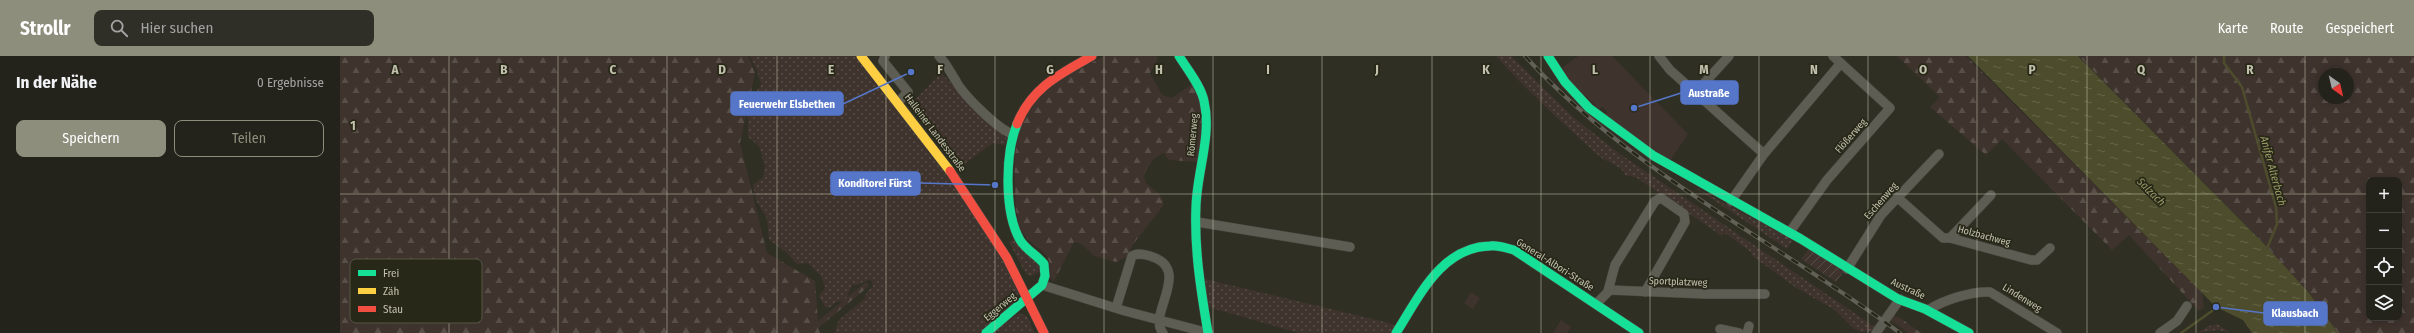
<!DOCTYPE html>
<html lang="de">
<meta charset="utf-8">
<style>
:root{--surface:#23231b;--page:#2f2f28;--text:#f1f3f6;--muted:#a3a4a3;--line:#40403a;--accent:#8e8e7d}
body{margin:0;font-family:"Fira Sans Condensed",sans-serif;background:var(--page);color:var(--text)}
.controls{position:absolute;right:12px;bottom:12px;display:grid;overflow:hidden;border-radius:8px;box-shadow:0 2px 10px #0003}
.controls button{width:36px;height:36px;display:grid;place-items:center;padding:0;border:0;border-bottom:1px solid var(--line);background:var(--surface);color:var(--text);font:20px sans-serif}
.compass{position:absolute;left:1978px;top:12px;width:36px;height:36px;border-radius:50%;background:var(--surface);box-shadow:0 2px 10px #0003;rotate:146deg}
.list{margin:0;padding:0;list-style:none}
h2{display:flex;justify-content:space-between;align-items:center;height:52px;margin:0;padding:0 16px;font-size:17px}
h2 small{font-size:13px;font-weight:400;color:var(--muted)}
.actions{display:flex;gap:8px;padding:12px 16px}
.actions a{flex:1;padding:9px 0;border:1px solid var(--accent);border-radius:8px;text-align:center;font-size:14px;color:var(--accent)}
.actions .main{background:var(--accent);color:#fff}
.icon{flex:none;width:22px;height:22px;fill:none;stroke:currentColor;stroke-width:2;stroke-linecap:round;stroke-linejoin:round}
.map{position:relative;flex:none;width:2074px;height:277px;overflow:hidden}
header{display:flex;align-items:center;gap:24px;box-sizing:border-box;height:56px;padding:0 20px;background:var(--accent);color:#fff}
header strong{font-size:19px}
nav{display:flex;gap:22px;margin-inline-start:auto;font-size:14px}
.search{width:280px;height:36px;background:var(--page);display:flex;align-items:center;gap:10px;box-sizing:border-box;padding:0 14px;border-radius:8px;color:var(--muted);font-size:15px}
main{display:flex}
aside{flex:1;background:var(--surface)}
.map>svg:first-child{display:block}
.grass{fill:url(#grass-dots)}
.forest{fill:url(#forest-firs);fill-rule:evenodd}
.park{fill:#3f332d}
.garden{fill:url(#garden-furrows)}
.water{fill:url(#water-ripples)}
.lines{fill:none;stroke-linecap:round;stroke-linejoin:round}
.stream{stroke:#4d4d2d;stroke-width:2.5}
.street-casing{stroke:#4a4a42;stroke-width:10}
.fast-casing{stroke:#4a4a42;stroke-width:10}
.slow-casing{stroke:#4a4a42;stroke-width:10}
.jam-casing{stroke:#4a4a42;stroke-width:10}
.street{stroke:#5d5d54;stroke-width:9}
.fast{stroke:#16e098;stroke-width:9}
.slow{stroke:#ffcf43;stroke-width:9}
.jam{stroke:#f24e42;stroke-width:9}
.rail-casing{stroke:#616157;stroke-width:4}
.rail{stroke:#282819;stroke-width:2.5;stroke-dasharray:8;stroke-linecap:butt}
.grid{fill:none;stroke:#c1c1ad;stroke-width:1;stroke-opacity:0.55}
.labels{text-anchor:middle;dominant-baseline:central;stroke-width:3.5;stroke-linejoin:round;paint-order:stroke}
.street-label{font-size:10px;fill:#c1c1ad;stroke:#282819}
.water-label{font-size:11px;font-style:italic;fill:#9e9d69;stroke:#282819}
.key{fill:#282819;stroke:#565645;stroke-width:1}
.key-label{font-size:11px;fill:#c1c1ad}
.grid-label{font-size:13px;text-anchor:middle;font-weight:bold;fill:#c1c1ad;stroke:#282819;stroke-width:3.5;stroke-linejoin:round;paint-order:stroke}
.leader{fill:none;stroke:#5676c9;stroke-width:1.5}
.callout-dot{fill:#5676c9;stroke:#282819;stroke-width:1.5}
.callout{fill:#5676c9;stroke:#5676c9;stroke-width:1.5}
.callout-label{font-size:11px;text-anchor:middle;font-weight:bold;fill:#fff}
</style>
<header>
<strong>Strollr</strong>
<div class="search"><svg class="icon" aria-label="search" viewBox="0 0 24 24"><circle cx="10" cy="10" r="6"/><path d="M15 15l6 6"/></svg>Hier suchen</div>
<nav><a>Karte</a><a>Route</a><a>Gespeichert</a></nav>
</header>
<main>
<aside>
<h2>In der Nähe<small>0 Ergebnisse</small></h2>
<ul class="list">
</ul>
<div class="actions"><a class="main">Speichern</a><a>Teilen</a></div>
</aside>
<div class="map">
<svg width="2074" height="277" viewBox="0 0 2074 277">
<defs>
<pattern id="grass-dots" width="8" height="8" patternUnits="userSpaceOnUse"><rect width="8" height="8" fill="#3f332d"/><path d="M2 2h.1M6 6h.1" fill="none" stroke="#594f49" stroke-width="1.8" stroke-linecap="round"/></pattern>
<pattern id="forest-firs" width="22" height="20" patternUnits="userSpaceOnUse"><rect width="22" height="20" fill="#3f332d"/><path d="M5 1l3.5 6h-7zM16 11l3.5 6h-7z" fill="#594f49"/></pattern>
<pattern id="garden-furrows" width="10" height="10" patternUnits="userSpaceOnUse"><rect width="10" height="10" fill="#3f332d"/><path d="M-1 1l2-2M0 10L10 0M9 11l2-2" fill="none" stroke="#594f49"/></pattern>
<pattern id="water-ripples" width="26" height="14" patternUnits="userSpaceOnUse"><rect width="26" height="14" fill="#4d4d2d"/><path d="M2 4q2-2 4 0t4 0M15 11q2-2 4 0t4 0" fill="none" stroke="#656549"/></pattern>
</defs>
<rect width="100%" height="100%" fill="#2f2f24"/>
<path class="grass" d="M410,0H515L628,146L679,233C678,251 652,265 639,277H494L499,264L524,243L527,236L533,230L531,224C524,224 520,230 512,229L506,244L496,246L489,252L485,251L479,240L485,232L481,220L468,207L457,208L446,196L429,184L427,163L416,144L413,129L423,121L425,111L419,90L408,81V64L404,52L421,29L417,14Z
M1156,0H1171L1233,61L1280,98L1535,271L1533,275L1521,276L1513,272L1495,254L1458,233L1411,199L1412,197L1385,177L1382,180L1297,122L1285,119C1284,111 1265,105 1259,100C1223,68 1188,36 1156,0Z
M601,17L667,83L665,89L653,87L619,112L571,48Z
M1354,131L1453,184L1447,193Z
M675,182L695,205L701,215L691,220L686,218L669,186Z
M865,223L1053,268L1055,271L1051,277H959L868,251Z
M679,257L687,260L695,277H658L655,274Z
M1877,268L1891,277L1878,274L1857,277L1869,270Z"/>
<path class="forest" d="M0,0H408L415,17L400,87L427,197L475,225L478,265L526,226L529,230L478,272L480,277H0Z
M764,0H817V4L810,17L822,39L832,42L852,28L863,47L859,106L829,104L824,97C816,100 813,104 808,111C794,134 826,130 823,150L794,187L786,201L776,206L754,200L742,188L734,186L714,225L710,221C714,191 691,195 681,173C674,158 676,140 675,125C671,49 705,32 764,0Z
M1557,0H1626L1862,237L1864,251L1859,255L1789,179L1772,194L1662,83L1646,99L1590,51L1600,41Z
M1739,0H2074V277H1998L1969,237L1928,192ZM1984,18H2008V42H1984ZM2029,124H2059V262H2029Z
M1554,260L1559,261L1581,277H1569L1550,264Z"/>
<path class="park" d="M1238,0H1272L1348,78L1330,105L1266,59L1267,55L1262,51L1259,53L1228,23L1222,12Z
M1131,236L1140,242L1133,253L1124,247Z
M1221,264L1231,271L1227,277H1213Z"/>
<path class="garden" d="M1469,193L1504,215L1496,226L1461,203Z"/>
<path class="water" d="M1628,0H1738L1928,192L1969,237L1998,277H1912L1903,264L1876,251Z"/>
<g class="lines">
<path class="stream" d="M1884,0V7L1902,31L1936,151L1937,168L1926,195
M1841,277L1879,250"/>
<g class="street-casing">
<path id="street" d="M545,0L543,5L568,36L558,46
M599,0C607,8 610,16 616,25C624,40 657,72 672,78
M1319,0L1330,14L1424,98
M1355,37L1389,0
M1558,142L1603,182H1610L1691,204H1697L1710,192
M1391,145L1424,98L1501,7
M857,166L1010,191
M1449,177L1487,124L1550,52L1493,0
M1610,182L1651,139
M1507,213L1541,159L1599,98
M702,229L785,255L869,277
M1268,235L1275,209L1315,145L1321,142L1344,158L1345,166L1305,236
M1256,248L1270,234L1365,238H1425
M776,252L792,200C798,197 803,198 810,200C854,213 806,259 823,277
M1588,254C1604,244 1631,235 1650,236L1717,277
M1380,273L1399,277
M1407,277L1409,270
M1536,277L1560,243
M1820,277L1837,265L1847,250"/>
</g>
<g class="fast-casing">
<path id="fast" d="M839,0C847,13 861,30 864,45C872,79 857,116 856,150C854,193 861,235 868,277
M1208,0L1225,26L1249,52L1314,100L1461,183L1558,243L1585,253L1629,277
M646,277L702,229L705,220L704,208C697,199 686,194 680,184C664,156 665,98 677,68
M1056,277C1079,241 1101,191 1150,190C1158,189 1166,192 1174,194L1299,277"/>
</g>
<g class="slow-casing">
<path id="slow" d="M521,0L610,115"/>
</g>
<g class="jam-casing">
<path id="jam" d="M677,68C691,32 720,18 752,0
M610,115L667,202L704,277"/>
</g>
<use href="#street" class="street"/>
<use href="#fast" class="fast"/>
<use href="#slow" class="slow"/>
<use href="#jam" class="jam"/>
<g class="rail-casing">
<path id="rail" d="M1185,0C1288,114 1437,186 1560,277"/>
</g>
<use href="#rail" class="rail"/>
</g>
<path class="grid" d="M109,0V277M218,0V277M327,0V277M437,0V277M546,0V277M655,0V277M764,0V277M873,0V277M982,0V277M1092,0V277M1201,0V277M1310,0V277M1419,0V277M1528,0V277M1637,0V277M1747,0V277M1856,0V277M1965,0V277M0,138H2029M2059,138H2074"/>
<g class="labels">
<g class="street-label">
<text transform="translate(595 77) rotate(53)">Halleiner Landesstraße</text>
<text transform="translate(853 79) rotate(-85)">Römerweg</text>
<text transform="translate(1511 80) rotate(-49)">Flößerweg</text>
<text transform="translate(1541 145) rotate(-49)">Eschenweg</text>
<text transform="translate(1644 180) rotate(15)">Holzbachweg</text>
<text transform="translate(1215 209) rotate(32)">General-Albori-Straße</text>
<text transform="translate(1338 226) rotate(2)">Sportplatzweg</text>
<text transform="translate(1568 233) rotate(25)">Austraße</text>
<text transform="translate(1682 242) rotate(32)">Lindenweg</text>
<text transform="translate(660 251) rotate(-40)">Eggerweg</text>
</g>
<g class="water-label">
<text transform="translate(1933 115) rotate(75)">Anifer Alterbach</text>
<text transform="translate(1811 136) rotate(45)">Salzach</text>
</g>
</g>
<rect x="10" y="203" width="132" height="64" rx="6" class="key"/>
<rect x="18" y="214" width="18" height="6" fill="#16e098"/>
<rect x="18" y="232" width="18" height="6" fill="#ffcf43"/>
<rect x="18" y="250" width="18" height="6" fill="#f24e42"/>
<g class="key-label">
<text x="43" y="221">Frei</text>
<text x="43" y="239">Zäh</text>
<text x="43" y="257">Stau</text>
</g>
<g class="grid-label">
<text x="55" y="18">A</text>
<text x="164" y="18">B</text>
<text x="273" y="18">C</text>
<text x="382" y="18">D</text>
<text x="491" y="18">E</text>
<text x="600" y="18">F</text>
<text x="710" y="18">G</text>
<text x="819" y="18">H</text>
<text x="928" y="18">I</text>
<text x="1037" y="18">J</text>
<text x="1146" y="18">K</text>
<text x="1255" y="18">L</text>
<text x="1364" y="18">M</text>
<text x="1474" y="18">N</text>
<text x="1583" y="18">O</text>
<text x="1692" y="18">P</text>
<text x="1801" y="18">Q</text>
<text x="1910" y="18">R</text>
<text x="13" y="74">1</text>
</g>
<path class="leader" d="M1294 52L1341 37M571 16L503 48M655 129L580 127M1876 251L1924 257"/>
<g class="callout-dot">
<circle cx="1294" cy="52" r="4"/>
<circle cx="571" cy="16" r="4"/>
<circle cx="655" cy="129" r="4"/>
<circle cx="1876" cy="251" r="4"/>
</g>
<g class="callout">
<rect x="1341" y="25" width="57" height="23" rx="4"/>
<rect x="391" y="36" width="112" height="23" rx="4"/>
<rect x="491" y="116" width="89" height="23" rx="4"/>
<rect x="1924" y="246" width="63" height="23" rx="4"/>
</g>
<g class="callout-label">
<text x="1369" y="41">Austraße</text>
<text x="447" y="52">Feuerwehr Elsbethen</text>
<text x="535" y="131">Konditorei Fürst</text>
<text x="1955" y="261">Klausbach</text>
</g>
</svg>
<div class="controls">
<button>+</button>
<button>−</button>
<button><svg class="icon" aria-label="locate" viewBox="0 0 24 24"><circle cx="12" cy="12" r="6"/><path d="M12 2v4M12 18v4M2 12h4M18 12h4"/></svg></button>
<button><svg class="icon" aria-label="layers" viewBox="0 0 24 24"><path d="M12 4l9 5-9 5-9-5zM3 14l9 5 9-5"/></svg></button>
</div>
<svg class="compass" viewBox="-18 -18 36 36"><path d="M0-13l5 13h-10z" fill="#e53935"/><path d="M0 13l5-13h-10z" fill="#a3a4a3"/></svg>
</div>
</main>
